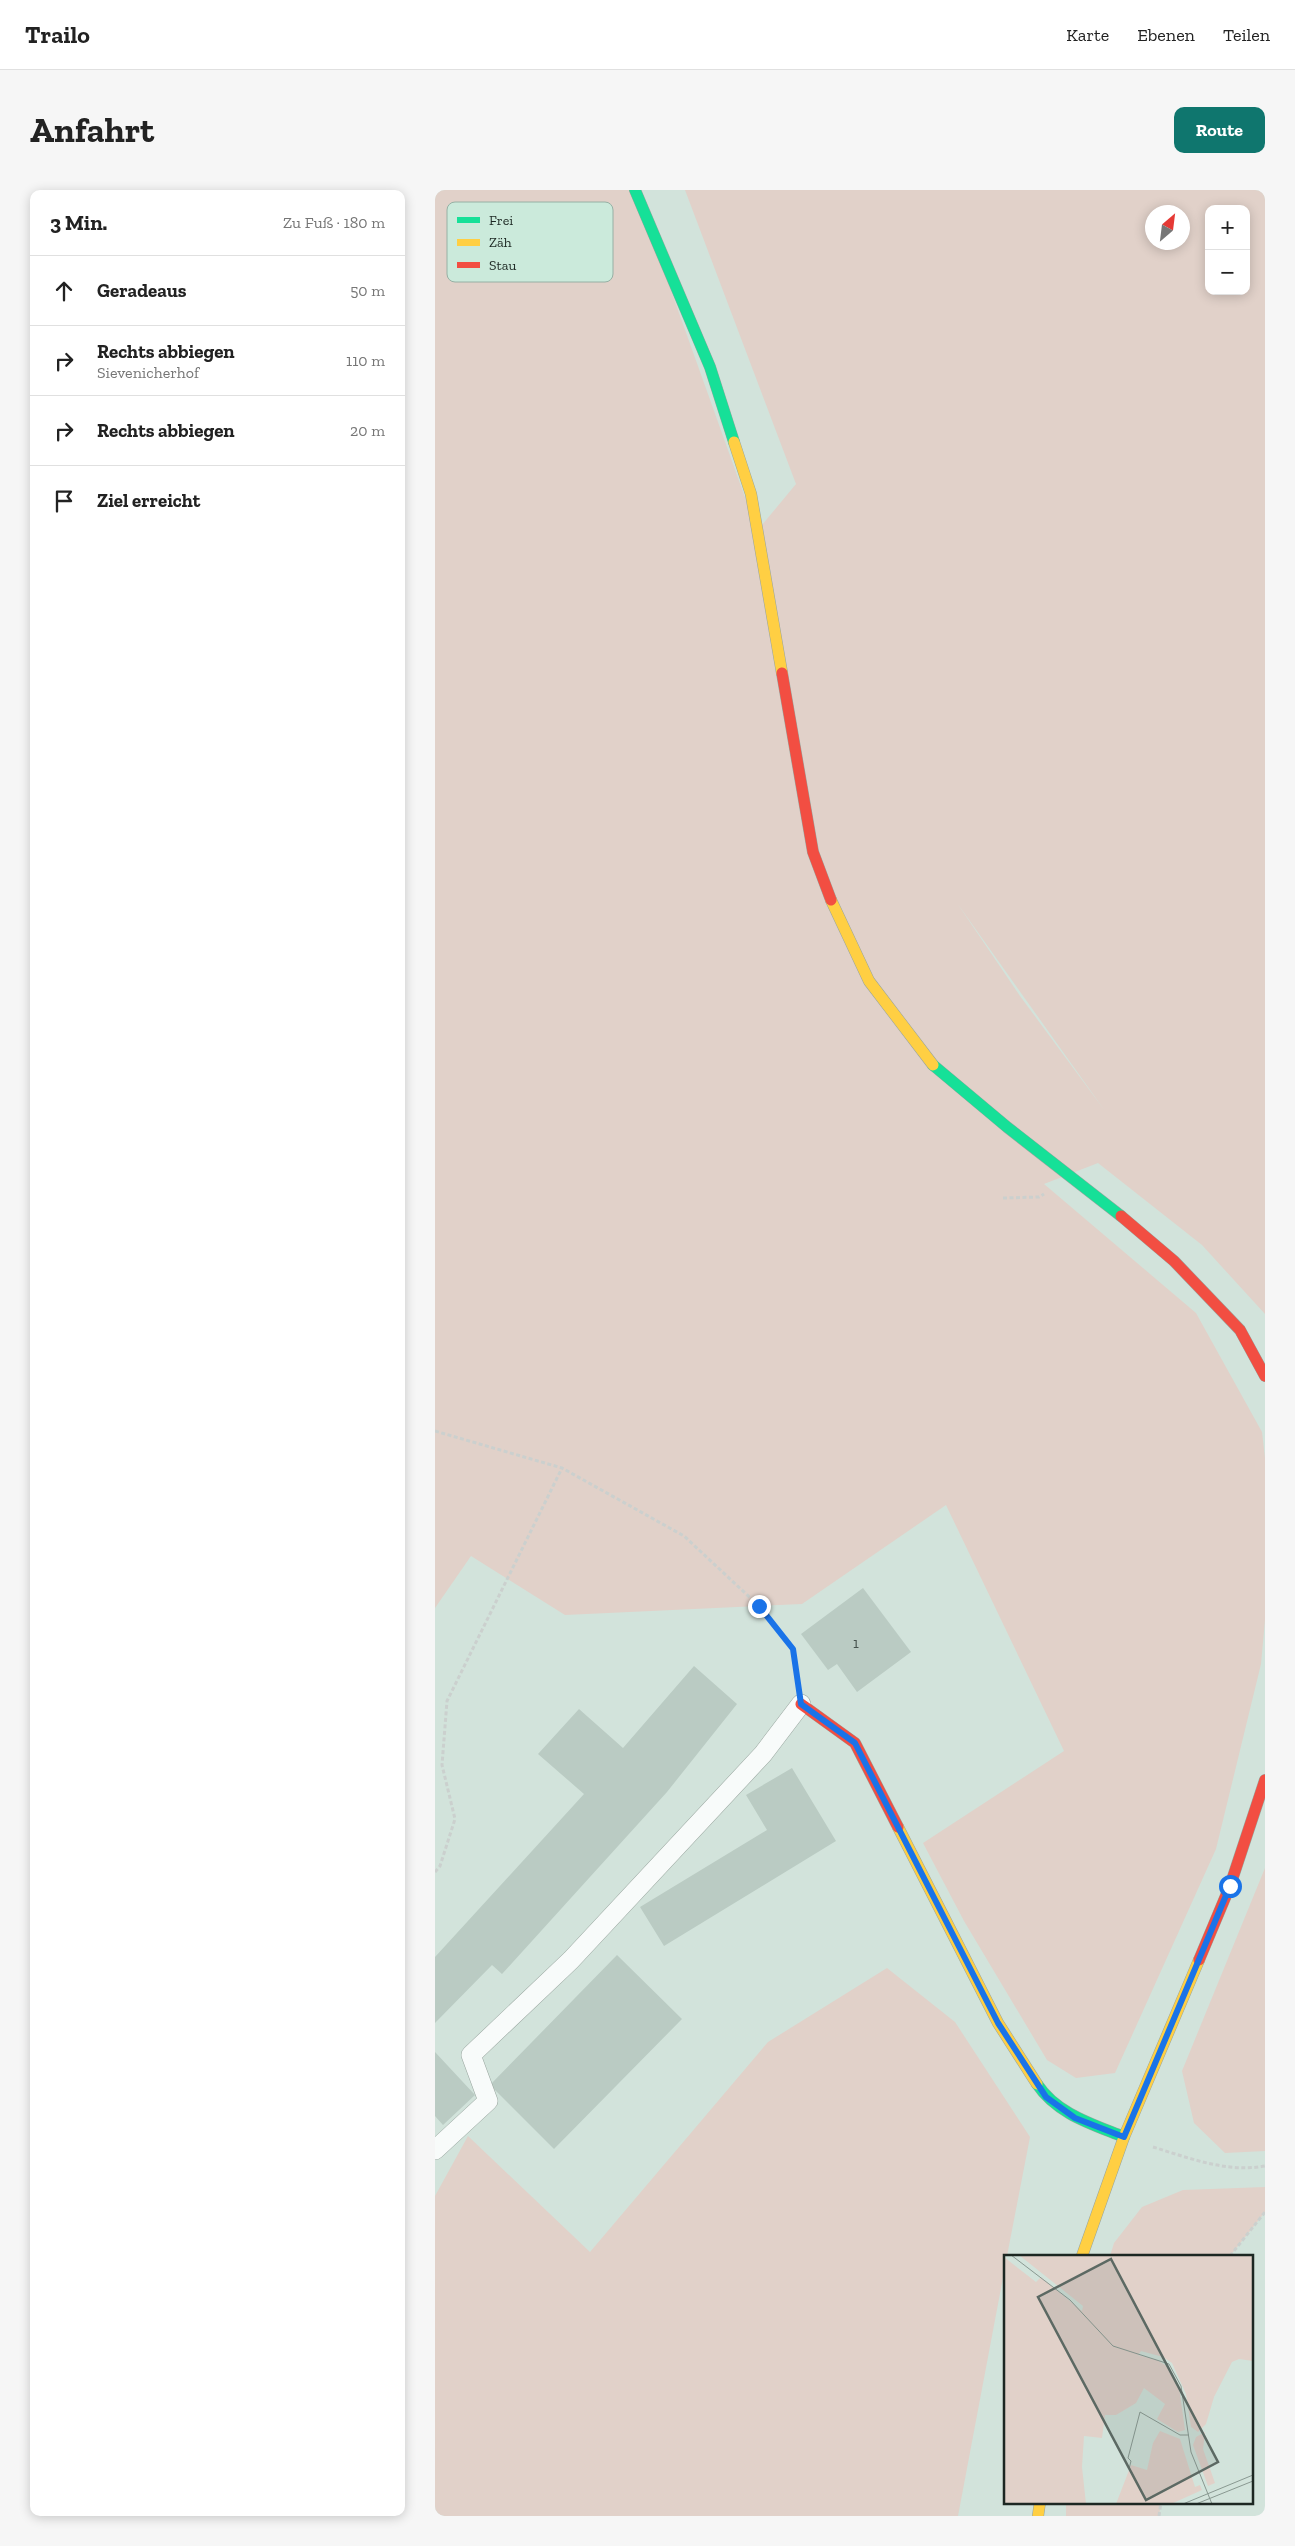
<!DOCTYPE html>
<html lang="de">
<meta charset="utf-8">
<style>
:root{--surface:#fff;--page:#f6f6f6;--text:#222;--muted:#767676;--line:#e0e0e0;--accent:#0f766e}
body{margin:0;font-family:"Zilla Slab",serif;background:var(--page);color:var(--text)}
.controls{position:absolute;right:15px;top:15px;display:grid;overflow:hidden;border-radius:10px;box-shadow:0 2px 12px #0003}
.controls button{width:45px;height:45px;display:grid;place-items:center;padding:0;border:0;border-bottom:1px solid var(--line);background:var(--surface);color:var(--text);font:25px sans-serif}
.compass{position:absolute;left:710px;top:15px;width:45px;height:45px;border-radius:50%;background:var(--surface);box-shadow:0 2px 12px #0003;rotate:28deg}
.stop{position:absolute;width:15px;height:15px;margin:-11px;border:4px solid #1a73e8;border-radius:50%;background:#fff}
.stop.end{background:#1a73e8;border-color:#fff;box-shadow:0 1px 5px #0008}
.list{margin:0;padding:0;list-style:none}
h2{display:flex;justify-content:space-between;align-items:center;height:65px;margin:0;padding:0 20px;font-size:21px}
h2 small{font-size:16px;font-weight:400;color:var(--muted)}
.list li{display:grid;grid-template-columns:32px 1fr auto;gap:15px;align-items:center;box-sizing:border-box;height:70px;padding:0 20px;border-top:1px solid var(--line)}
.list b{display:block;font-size:19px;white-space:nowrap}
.list p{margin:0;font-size:16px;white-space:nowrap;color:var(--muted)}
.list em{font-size:16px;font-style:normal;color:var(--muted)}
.icon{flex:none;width:28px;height:28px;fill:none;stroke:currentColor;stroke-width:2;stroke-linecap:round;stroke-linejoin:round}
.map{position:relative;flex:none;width:830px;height:2326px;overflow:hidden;border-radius:10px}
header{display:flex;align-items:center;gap:30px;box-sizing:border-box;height:70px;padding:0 25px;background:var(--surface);border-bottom:1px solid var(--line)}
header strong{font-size:24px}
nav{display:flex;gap:28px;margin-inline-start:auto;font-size:18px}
.intro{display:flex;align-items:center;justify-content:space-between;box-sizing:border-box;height:120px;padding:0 30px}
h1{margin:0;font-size:35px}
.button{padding:12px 22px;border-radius:10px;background:var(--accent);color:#fff;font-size:18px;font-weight:700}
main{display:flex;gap:30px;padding:0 30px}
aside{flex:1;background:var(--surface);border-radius:10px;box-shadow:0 2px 12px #0003}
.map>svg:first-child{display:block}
.green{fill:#e1d1c9;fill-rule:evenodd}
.building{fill:#bacbc3}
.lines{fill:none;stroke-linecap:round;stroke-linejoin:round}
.lane-casing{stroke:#98a59e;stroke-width:20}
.fast-casing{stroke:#98a59e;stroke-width:12}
.slow-casing{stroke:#98a59e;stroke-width:12}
.jam-casing{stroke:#98a59e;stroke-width:12}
.path{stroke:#cbd0ce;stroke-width:3;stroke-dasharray:4 2.5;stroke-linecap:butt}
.lane{stroke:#f8fbfa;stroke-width:19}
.fast{stroke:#16e098;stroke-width:11}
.slow{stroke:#ffcf43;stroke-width:11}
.jam{stroke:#f24e42;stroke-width:11}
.route{stroke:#1a73e8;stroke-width:6}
.labels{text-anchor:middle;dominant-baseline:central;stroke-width:4;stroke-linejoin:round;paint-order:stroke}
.number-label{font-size:15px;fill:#46524d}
.inset-road{fill:none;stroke:#899891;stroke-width:1}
.view{fill:#5c6963;fill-opacity:0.15;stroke:#5c6963;stroke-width:2.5}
.inset-edge{fill:none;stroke:#1c2722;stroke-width:2.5}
.key{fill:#cbeadb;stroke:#96b0a4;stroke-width:1}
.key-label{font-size:14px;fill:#1c2722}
</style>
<header>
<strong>Trailo</strong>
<nav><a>Karte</a><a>Ebenen</a><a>Teilen</a></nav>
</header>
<div class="intro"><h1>Anfahrt</h1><a class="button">Route</a></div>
<main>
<aside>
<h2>3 Min.<small>Zu Fuß · 180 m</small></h2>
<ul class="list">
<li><svg class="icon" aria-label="ahead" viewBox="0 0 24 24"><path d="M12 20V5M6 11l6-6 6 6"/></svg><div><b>Geradeaus</b></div><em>50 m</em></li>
<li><svg class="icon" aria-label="right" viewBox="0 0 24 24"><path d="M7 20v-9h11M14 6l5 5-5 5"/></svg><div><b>Rechts abbiegen</b><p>Sievenicherhof</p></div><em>110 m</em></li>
<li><svg class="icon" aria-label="right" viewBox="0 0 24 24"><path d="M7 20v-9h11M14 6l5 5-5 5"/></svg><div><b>Rechts abbiegen</b></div><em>20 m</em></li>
<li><svg class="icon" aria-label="arrive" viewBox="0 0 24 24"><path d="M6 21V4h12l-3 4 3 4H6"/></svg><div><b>Ziel erreicht</b></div></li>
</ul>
</aside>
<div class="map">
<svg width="830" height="2326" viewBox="0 0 830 2326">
<rect width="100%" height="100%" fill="#d2e3db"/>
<path class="green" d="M0,0H200L322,341L361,294L250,0H830V1124L767,1055L663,973L609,994L761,1123L827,1242L830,1268V1430L826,1474L781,1659L680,1883L641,1888L612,1870L529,1731L488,1653L629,1561L511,1315L367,1414L130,1425L36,1366L0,1418ZM774,19H811V101H774ZM718,22H748V52H718ZM522,713L670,921L585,806Z
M830,1678V1961L790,1963L759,1933L747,1881Z
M452,1778L520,1832L595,1947L572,2066H570V2077L523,2326H0V2006L33,1946L155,2062L333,1852Z
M830,1997V2022L795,2066H675L679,2053L707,2017L748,2000Z
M631,2312H726L724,2326H631Z"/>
<path class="building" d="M428,1398L476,1462L422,1502L402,1474L393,1480L366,1444Z
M259,1476L302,1514L232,1602L67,1784L57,1775L0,1833V1767L149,1604L103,1564L144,1519L188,1558Z
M357,1578L401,1651L229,1756L205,1717L332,1640L311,1605Z
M182,1765L247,1829L119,1959L55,1895Z
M0,1862L40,1905L8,1935L0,1926Z"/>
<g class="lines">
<g class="lane-casing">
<path id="lane" d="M0,1960L53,1911L36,1865L136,1770L328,1564L366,1514"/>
</g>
<g class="fast-casing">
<path id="fast" d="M200,0L275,177L299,252
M498,875L572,937L686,1026
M602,1894C622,1924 657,1934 689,1947"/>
</g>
<g class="slow-casing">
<path id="slow" d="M299,252L316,304L347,483
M396,710L434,791L498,875
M463,1637L563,1833L602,1894
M647,2066L689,1947L764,1770
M603,2326L605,2312"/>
</g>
<g class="jam-casing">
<path id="jam" d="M347,483L378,662L396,710
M686,1026L739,1071L805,1140L830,1186
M366,1514L420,1553L463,1637
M764,1770L795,1696L830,1590"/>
</g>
<path class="path" d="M568,1008L604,1007L609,1004
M0,1241L127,1278L249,1346L324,1416L358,1459L361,1484
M0,1682L5,1676L20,1629L7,1575L12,1511L127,1278
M718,1957C754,1968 792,1983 830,1976
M795,2066L830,2022
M724,2326L726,2312"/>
<use href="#lane" class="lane"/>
<use href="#fast" class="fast"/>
<use href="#slow" class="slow"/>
<use href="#jam" class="jam"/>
</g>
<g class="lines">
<path class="route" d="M324,1416L358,1459L366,1514L420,1553L563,1833L611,1907L640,1928L689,1947L795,1696"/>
</g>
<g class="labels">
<g class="number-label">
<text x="421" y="1453">1</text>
</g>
</g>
<g transform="translate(569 2065)">
<rect width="249" height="249" fill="#d2e3db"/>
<path d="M15,0H249V106L235,104L228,107L210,142L202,169L194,177L187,172L182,139L168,108L159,102L137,96L134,100L153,105L164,112L175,132L181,175L174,177L153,164L161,149L140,133L132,148L112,160H101L98,183L80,181L78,212L82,249H0V2L32,27L37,22L78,56L79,51ZM156,176L176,184L191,232L196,230L198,235L167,249H112L127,210L143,215L149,188ZM201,177L199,194L211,228L204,231L189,190L192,182Z" fill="#e1d1c9"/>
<path class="inset-road" d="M7,0L66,45L109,91L165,109L177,131L187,197L208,249M125,214L127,206L124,203L136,157L176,180H185M179,249L249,220M192,249L249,226"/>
<path class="view" d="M107,4L214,207L142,245L34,42Z"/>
<rect width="249" height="249" class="inset-edge"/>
</g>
<rect x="12" y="12" width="166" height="80" rx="8" class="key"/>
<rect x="22" y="27" width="23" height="6" fill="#16e098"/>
<rect x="22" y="49" width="23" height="7" fill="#ffcf43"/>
<rect x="22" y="72" width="23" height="6" fill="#f24e42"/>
<g class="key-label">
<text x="54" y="35">Frei</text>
<text x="54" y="57">Zäh</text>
<text x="54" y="80">Stau</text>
</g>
</svg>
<div class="controls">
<button>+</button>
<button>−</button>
</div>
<svg class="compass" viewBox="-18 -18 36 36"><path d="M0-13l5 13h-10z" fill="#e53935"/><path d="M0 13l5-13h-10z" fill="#767676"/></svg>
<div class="stop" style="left:795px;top:1696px"></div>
<div class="stop end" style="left:324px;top:1416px"></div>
</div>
</main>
